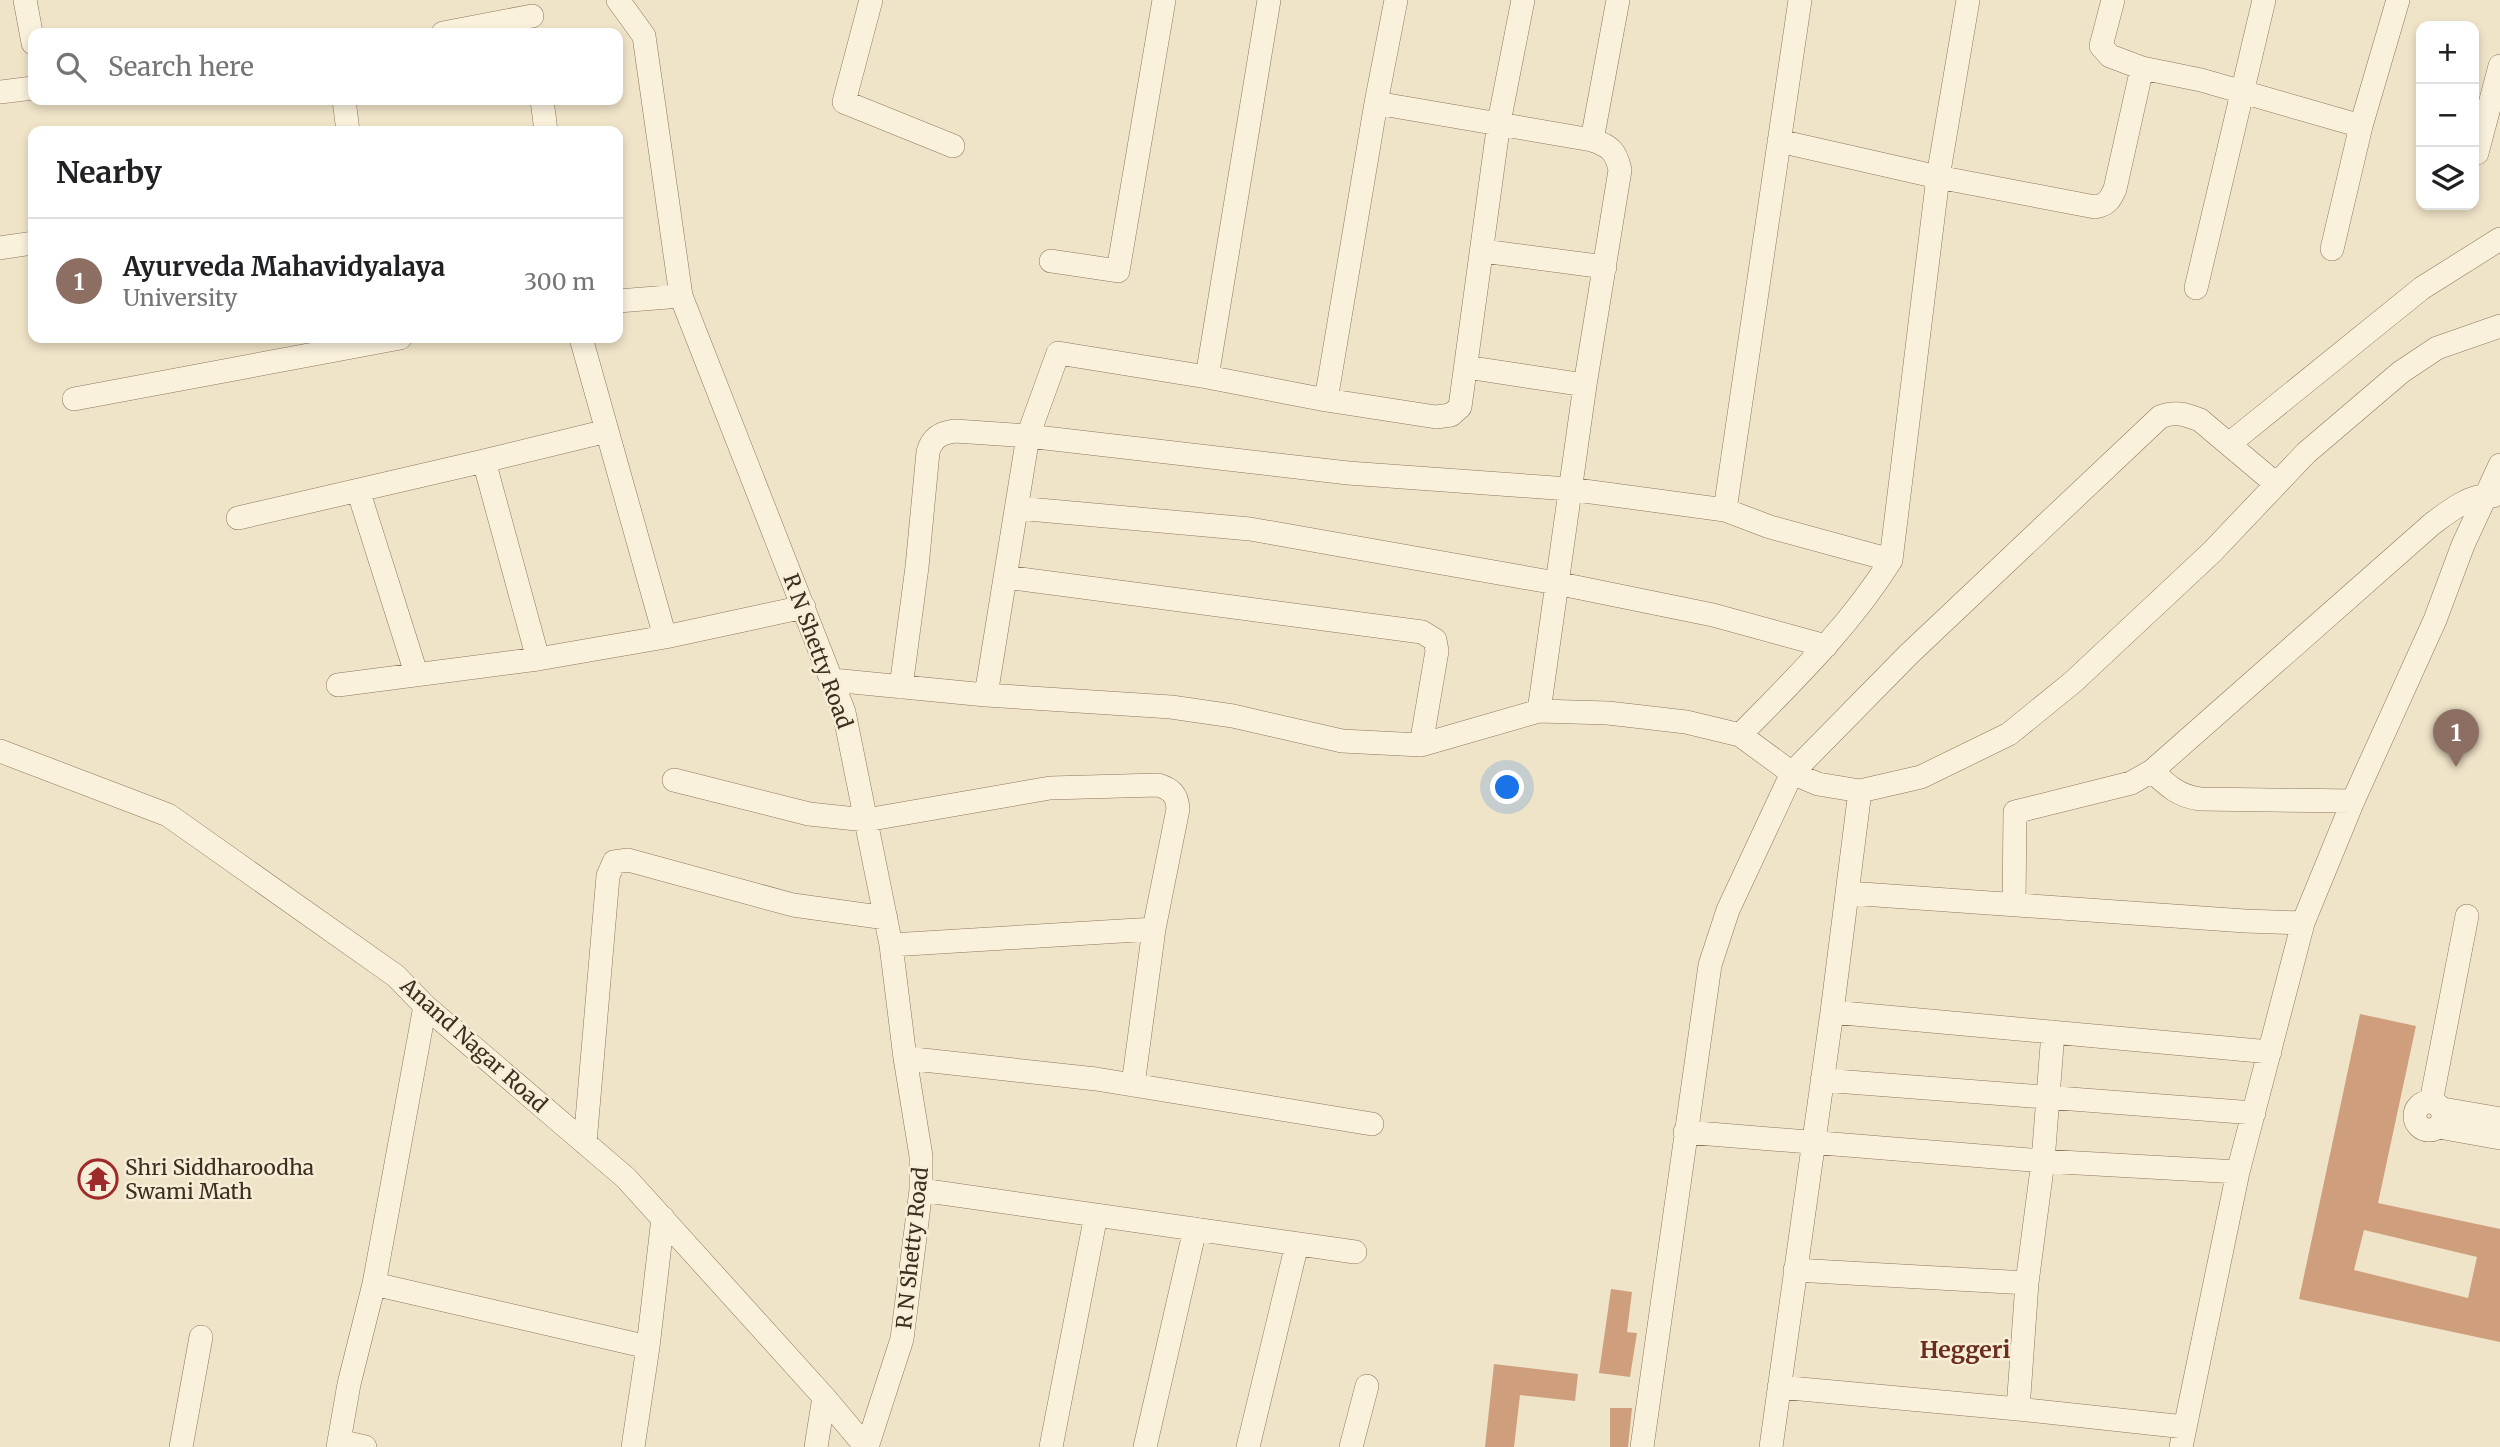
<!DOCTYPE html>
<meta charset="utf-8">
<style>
:root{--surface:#fff;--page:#f6f6f6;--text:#202124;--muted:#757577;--line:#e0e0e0;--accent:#9e2a2b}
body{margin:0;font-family:Merriweather,serif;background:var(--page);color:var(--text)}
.controls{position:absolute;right:21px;top:21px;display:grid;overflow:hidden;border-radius:14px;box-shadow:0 4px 10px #0003}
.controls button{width:63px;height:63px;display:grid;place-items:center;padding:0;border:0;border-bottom:2px solid var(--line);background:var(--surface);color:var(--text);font:35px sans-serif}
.you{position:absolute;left:1508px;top:788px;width:24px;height:24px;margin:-18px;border:5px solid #fff;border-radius:50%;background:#1a73e8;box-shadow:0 0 0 10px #1a73e833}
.badge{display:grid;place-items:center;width:46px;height:46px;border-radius:50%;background:var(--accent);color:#fff;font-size:23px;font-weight:700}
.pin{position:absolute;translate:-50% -58px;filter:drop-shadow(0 2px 4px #0008)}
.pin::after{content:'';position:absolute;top:37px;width:24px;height:21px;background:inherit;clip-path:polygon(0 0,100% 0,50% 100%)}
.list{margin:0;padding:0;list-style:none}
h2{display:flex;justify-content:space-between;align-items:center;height:91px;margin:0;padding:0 28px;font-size:30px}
h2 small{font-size:23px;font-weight:400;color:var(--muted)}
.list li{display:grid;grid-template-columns:46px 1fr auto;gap:21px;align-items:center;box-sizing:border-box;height:126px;padding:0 28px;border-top:2px solid var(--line)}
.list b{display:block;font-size:26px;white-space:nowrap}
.list p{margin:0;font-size:23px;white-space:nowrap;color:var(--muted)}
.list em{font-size:23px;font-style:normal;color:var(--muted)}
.icon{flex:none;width:38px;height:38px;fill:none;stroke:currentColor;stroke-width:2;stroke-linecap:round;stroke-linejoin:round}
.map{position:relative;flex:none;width:2500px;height:1447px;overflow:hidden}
.search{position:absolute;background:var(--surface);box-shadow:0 4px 10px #0003;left:28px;top:28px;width:595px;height:77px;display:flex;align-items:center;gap:18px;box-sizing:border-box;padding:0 24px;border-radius:14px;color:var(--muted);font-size:26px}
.panel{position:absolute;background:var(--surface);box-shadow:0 4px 10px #0003;left:28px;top:126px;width:595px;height:217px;border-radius:14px}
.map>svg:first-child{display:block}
.building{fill:#cf9f7d;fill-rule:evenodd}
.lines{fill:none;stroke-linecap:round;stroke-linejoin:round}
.minor-casing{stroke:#8d765c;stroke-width:24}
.minor{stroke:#faf1dc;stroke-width:23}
.labels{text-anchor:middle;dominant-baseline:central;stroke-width:5;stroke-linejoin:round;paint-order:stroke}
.street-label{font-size:21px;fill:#3d2e20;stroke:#f7eed8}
.poi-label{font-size:21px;fill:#3d2e20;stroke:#f7eed8;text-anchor:start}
.neighbourhood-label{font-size:23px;font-weight:bold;fill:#6b2e1e;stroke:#f7eed8}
</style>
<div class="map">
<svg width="2500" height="1447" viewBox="0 0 2500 1447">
<rect width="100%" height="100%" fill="#f0e4c8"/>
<path class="building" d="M2360,1014L2416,1026L2378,1203L2500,1229V1342L2299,1299ZM2364,1230L2477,1257L2468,1298L2354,1270Z
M1611,1289L1632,1292L1627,1332L1637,1333L1630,1377L1599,1373Z
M1494,1364L1578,1374L1575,1401L1520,1395L1514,1447H1485Z
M1610,1408H1632L1628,1447H1610Z"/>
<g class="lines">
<g class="minor-casing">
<path id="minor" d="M25,0L33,43
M618,0L644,36L681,296L844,712L891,945L905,1058L921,1156V1190L902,1339L867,1447
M871,0L844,102L953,146
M2113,0L2101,46L2110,56L2142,68L2201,80L2361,126
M443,33L532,16
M0,92L33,88
M344,100L348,131
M542,100L546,131
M1376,103L1592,140C1610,146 1616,151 1620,170L1585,385L1539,711
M1592,140L1618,0
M1779,141L1938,177L2095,207C2107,205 2110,200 2115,189L2142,68
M2477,153L2500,66
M0,248L33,243
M2332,249L2361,126L2398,0
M1483,251L1605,267
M1051,261L1118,271L1164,0
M2196,288L2264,0
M618,301L681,296
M581,338L665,637
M1466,367L1585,385
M1207,377L1326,400L1436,417L1451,415L1460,407L1499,122L1523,0
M74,399L400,338
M1326,400L1376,103L1396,0
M2229,444L2422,288L2500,239
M484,461L607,431
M358,490L416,673
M1017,508L1250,529L1556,583L1713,615L1826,646
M1725,510L1800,0
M238,518L484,461L538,659
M1006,577L1422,632L1435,640L1437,651L1421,745
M832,680L986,695L1028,436L1348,473L1569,489L1725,510L1770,527L1891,560
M338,685L538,659L665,637L804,607
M901,687L917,567L928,452C932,438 940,433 955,431L1028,436L1058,353L1207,377L1269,0
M986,695L1171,707L1233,716L1342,741L1421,745L1539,711L1608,713L1686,722L1740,735L1792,773L1818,784L1860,791L1921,777L2009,734L2073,682L2212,552L2306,453L2401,372L2437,348L2500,326
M1740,735C1794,680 1850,626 1891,560L1938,177L1968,0
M0,751L168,815L396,976L425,1006L626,1178L824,1397L866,1447
M2152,771C2168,786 2178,796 2200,799L2353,801
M674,780L809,814L866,820L1050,788L1158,785C1171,789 1177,794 1178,809L1154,929L1133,1085
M1848,893L2245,921L2303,923
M2014,904L2015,812L2131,783L2152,771L2432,524C2448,512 2473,492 2493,496
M891,945L1154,929
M1832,1012L2270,1052
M905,1058L1096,1079L1372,1124
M1822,1080L2254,1113
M2415 1116a14 14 0 1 1 28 0a14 14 0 1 1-28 0Z
M2431,1102L2467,916
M2443,1109L2500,1119
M2439,1127L2500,1138
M1685,1132L2043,1161L2238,1172
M585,1143L608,876L614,862L628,860L793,905L886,918
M921,1190L1355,1252
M1795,1270L2027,1283L2018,1409
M2027,1283L2043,1161L2053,1032
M374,1284L648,1347
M1779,1387L2018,1409L2185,1427
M339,1441L365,1447
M181,1447L201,1337
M338,1447L349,1384L374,1284L425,1006
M633,1447L648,1347L663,1218
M816,1447L824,1397
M1051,1447L1096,1215
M1145,1447L1195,1229
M1248,1447L1297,1244
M1351,1447L1367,1386
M1642,1447L1710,965L1728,910L1792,773L1909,654L2160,417C2175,411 2185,414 2200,420L2276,484
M1771,1447L1832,1012L1860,791
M2181,1447L2238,1172L2303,923L2353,801L2435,620L2463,545L2500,465"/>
</g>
<use href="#minor" class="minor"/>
</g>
<defs>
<g id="temple-ring" transform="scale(2.0125)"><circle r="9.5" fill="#f7eed8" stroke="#9e2a2b" stroke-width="1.5"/><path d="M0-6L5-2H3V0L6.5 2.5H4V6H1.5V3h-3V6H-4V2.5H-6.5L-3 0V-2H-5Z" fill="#9e2a2b"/></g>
</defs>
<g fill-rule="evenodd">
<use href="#temple-ring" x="98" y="1179"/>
</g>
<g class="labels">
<g class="street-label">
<text transform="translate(818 651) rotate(70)">R N Shetty Road</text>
<text transform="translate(474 1045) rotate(42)">Anand Nagar Road</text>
<text transform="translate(912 1248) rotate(-84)">R N Shetty Road</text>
</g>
<g class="poi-label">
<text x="125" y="1167">Shri Siddharoodha<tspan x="125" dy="24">Swami Math</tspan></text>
</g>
<g class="neighbourhood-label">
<text x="1965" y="1349">Heggeri</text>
</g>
</g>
</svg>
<div class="controls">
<button>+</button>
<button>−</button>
<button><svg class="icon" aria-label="layers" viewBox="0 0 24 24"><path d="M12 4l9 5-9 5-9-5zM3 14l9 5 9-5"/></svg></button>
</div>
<div class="you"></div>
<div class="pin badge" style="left:2456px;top:767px;background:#8d6e63">1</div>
<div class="search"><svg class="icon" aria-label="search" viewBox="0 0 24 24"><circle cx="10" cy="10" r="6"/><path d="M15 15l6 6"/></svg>Search here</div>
<section class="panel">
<h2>Nearby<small></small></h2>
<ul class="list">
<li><span class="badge" style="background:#8d6e63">1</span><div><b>Ayurveda Mahavidyalaya</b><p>University</p></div><em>300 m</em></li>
</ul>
</section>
</div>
